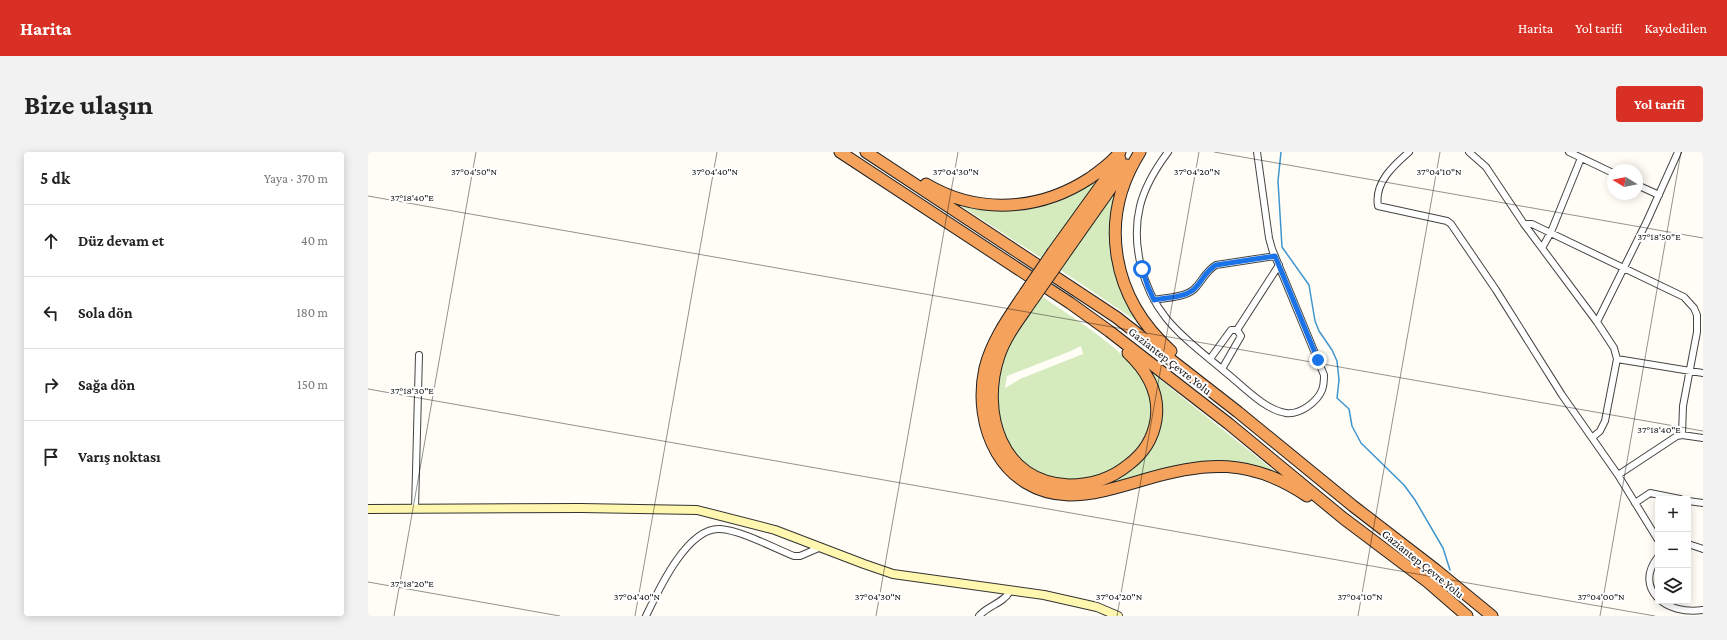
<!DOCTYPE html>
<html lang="tr">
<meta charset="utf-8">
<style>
:root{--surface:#fff;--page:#f2f2f2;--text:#222;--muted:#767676;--line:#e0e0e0;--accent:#d93025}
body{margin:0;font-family:"Crimson Pro",serif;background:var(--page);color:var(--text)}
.controls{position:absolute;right:12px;bottom:12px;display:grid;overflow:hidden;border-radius:4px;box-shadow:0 2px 10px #0003}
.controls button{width:36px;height:36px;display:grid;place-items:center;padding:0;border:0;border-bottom:1px solid var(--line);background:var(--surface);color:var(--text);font:20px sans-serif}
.compass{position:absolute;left:1239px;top:12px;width:36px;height:36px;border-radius:50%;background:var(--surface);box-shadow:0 2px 10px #0003;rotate:280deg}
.stop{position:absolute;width:12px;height:12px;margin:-9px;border:3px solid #1a73e8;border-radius:50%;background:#fff}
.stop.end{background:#1a73e8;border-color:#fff;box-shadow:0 1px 4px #0008}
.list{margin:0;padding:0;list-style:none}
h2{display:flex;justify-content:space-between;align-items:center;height:52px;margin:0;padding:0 16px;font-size:17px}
h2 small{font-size:13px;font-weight:400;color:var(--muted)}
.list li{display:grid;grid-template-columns:26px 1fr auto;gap:12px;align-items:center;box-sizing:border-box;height:72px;padding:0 16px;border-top:1px solid var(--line)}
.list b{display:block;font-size:15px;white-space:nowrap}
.list em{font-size:13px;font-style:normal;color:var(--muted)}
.icon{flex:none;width:22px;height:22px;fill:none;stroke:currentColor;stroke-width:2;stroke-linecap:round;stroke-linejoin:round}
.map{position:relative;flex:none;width:1335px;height:464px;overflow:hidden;border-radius:4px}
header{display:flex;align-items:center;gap:24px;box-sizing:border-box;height:56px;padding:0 20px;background:var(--accent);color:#fff}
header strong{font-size:19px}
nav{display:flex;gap:22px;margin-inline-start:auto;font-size:14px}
.intro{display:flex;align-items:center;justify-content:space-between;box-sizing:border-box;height:96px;padding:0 24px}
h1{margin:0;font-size:28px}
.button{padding:10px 18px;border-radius:4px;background:var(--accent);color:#fff;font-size:14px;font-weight:700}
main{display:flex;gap:24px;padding:0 24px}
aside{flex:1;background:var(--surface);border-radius:4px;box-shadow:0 2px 10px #0003}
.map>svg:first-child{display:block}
.green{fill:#d5ebbd;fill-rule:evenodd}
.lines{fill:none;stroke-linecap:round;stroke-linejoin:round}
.stream{stroke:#3f96cf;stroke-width:1.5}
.street-casing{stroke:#444;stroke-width:8}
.secondary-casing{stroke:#333;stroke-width:10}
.highway-casing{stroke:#222;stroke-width:13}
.street{stroke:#fff;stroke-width:6}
.secondary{stroke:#fff6b0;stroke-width:8}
.highway{stroke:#f5a25d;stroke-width:11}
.highway-bridge-casing{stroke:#222;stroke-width:13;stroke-linecap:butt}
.highway-bridge{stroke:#f5a25d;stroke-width:11}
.route{stroke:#1a73e8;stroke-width:5}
.ticks{fill:none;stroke:#111;stroke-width:1;stroke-opacity:0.45}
.labels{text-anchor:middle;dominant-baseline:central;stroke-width:4;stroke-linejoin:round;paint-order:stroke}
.street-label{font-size:12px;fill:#111;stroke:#fff}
.ticks-label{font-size:10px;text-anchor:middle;fill:#111;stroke:#fff;stroke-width:4;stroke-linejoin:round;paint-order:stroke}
</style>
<header>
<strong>Harita</strong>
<nav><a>Harita</a><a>Yol tarifi</a><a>Kaydedilen</a></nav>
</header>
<div class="intro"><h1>Bize ulaşın</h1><a class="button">Yol tarifi</a></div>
<main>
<aside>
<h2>5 dk<small>Yaya · 370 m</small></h2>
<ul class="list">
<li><svg class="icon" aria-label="ahead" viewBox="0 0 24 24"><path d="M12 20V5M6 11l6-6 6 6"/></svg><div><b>Düz devam et</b></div><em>40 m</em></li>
<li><svg class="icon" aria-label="left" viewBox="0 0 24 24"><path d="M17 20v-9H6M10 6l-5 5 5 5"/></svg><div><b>Sola dön</b></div><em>180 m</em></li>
<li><svg class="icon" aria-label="right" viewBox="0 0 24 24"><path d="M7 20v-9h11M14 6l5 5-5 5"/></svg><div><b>Sağa dön</b></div><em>150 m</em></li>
<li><svg class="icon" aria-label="arrive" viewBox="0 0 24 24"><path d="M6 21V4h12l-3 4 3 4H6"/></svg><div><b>Varış noktası</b></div></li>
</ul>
</aside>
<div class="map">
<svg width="1335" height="464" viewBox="0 0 1335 464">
<rect width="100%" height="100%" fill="#fffdf5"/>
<path class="green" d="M739,17L675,107L587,50L638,57Z
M754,25L743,77L773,172L691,117Z
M672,143C700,163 730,180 755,204C761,209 768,215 772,222C818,295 716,359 656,312C645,304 638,289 634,276C624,251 628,219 639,194C648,176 662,160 672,143ZM713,194L715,202L652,227L637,236L639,224L703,199Z
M780,218L914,325L869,312L738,333L735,331L789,281Z"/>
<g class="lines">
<path class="stream" d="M913,0L910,29L914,95L941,133L947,169L951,179L964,198L969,209L971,228L969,246L981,257L984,274L993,291L1036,333L1047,348L1075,396L1082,418"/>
<g class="street-casing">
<path id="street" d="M800,0C788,16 777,34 772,54C763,91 774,136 798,166C814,186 836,202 856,219C873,232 896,258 918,261C932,263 949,250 954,238C956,233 956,228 956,223L904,97L901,86L889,0
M1041,0C1025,14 1006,31 1010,54L1079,69L1083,72L1128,138L1194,243L1250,323L1290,388
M1101,0L1118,15L1156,72L1229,170L1246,196L1249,207L1237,269L1232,279L1225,285
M1201,0L1245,21
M1269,33L1291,43
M1156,72H1164L1316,145L1326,156L1329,163V180L1315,254L1314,283
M1174,96L1183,80L1213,6
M786,148C800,145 820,146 829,134C835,127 839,118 848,113L907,104
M1229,170L1279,69L1310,0
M842,207L863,178H869L911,113
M1249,207L1335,221
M854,217L873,184L869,178
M1250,323L1309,284L1314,283L1335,286
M1320,349L1335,351
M1267,351L1282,341L1312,347
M47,357L51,203
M1320,392L1335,397
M1290,405C1265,436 1298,464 1335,458
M278,464C290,439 319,375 352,377C372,378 406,396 426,404H432L453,395
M611,464C620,453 635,452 642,439"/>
</g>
<g class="secondary-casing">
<path id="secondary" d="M0,357L213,356L329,358L407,378L496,412L525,422L676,443L729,455L750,464"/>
</g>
<g class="highway-casing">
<path id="highway" d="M472,0L702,151L741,179L861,272L975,366L1060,430L1099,464
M498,0L748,165L870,260L985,354L1068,418L1124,464
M772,0C729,68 744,146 803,199
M558,32C610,63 672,59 722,26C732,19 744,10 752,0
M685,100L752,7
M695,104L759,13
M657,141C641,165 624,188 617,216C604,275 634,341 701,343C726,343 751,335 775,328C837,309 883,306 939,344
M665,147C653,165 638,183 631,204C612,260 633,331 701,333C723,333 743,327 760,313C775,302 785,287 788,268C792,242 779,219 760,201"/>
</g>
<use href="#street" class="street"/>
<use href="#secondary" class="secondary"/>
<use href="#highway" class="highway"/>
<g class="highway-bridge-casing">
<path id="highway-bridge" d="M657,141L685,100
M665,147L695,104"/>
</g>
<use href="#highway-bridge" class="highway-bridge"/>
</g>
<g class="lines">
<path class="route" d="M774,117L780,135L786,148C800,145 820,146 829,134C835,127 839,118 848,113L907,104L950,208"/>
</g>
<path class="ticks" d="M846,0L1335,86M0,44L1335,279M0,237L1287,464M0,430L192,464M26,464L108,0M267,464L349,0M508,464L590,0M749,464L831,0M990,464L1072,0M1232,464L1313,0"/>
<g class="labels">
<g class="street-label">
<text transform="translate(802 209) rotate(38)">Gaziantep Çevre Yolu</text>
<text transform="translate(1055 412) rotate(39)">Gaziantep Çevre Yolu</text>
</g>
</g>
<g class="ticks-label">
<text x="106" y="23">37°04'50"N</text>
<text x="347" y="23">37°04'40"N</text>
<text x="588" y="23">37°04'30"N</text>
<text x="829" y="23">37°04'20"N</text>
<text x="1071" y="23">37°04'10"N</text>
<text x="44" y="49">37°18'40"E</text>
<text x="1291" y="88">37°18'50"E</text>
<text x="44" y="242">37°18'30"E</text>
<text x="1291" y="281">37°18'40"E</text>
<text x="44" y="435">37°18'20"E</text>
<text x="269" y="448">37°04'40"N</text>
<text x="510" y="448">37°04'30"N</text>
<text x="751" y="448">37°04'20"N</text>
<text x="992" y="448">37°04'10"N</text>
<text x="1233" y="448">37°04'00"N</text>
</g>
</svg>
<div class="controls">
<button>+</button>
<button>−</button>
<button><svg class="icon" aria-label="layers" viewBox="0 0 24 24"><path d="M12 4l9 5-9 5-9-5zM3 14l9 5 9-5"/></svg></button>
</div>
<svg class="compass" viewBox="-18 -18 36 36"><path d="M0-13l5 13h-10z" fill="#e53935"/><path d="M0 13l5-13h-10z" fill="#767676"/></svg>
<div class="stop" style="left:774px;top:117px"></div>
<div class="stop end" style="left:950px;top:208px"></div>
</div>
</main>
